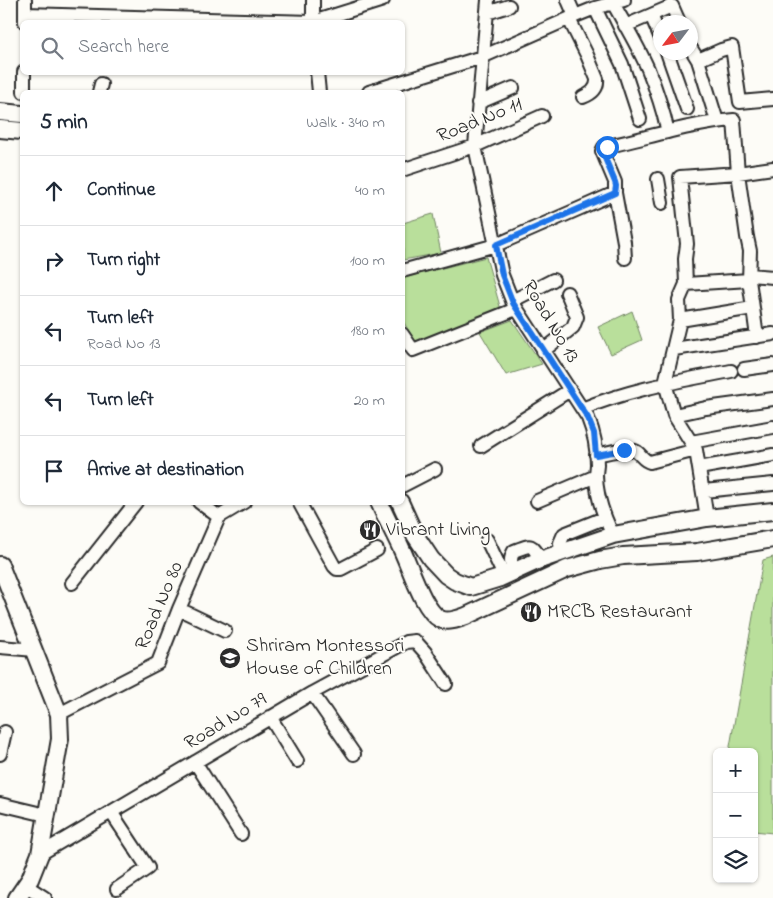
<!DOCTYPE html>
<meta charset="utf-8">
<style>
:root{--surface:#fff;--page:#f6f6f7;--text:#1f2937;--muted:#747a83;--line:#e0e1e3}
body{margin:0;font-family:"Indie Flower",sans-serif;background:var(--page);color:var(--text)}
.controls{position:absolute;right:15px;bottom:15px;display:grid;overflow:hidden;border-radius:8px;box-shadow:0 1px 4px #0004}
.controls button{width:45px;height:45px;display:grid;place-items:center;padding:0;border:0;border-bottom:1px solid var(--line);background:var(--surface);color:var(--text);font:25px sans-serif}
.compass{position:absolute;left:653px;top:15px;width:45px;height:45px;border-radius:50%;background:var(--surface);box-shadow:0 1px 4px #0004;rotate:238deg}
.stop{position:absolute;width:15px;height:15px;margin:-11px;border:4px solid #1a73e8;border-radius:50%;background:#fff}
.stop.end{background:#1a73e8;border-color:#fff;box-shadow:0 1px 5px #0008}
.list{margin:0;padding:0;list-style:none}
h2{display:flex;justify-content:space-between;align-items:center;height:65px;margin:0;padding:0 20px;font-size:21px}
h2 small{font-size:16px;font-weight:400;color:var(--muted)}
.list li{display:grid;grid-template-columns:32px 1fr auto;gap:15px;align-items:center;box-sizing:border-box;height:70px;padding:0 20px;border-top:1px solid var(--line)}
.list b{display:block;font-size:19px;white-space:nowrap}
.list p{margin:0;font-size:16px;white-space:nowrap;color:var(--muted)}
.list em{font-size:16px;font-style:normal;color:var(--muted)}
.icon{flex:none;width:28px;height:28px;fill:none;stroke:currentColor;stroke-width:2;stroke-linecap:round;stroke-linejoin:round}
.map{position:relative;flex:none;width:773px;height:898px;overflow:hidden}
.search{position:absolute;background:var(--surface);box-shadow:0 1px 4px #0004;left:20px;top:20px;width:385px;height:55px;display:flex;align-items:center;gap:12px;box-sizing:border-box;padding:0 18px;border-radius:8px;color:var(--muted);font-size:19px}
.panel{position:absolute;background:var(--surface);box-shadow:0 1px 4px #0004;left:20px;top:90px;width:385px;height:415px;border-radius:8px}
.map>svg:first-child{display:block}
.park{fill:#b9df9b;stroke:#728563}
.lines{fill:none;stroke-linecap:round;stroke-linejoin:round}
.minor-casing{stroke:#2b2b2b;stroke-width:16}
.major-casing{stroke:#2b2b2b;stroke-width:20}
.minor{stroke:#fdfcf7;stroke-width:12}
.major{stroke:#fdfcf7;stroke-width:16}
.route{stroke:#1a73e8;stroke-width:6}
.labels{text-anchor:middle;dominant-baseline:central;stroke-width:4;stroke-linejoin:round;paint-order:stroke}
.street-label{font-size:20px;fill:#2b2b2b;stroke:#fdfcf7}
.poi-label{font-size:20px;fill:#2b2b2b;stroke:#fdfcf7;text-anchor:start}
</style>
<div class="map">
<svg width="773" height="898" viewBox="0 0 773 898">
<rect width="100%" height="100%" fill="#fdfcf7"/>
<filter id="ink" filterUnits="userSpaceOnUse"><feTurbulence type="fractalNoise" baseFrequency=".02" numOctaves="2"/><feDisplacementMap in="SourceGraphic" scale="10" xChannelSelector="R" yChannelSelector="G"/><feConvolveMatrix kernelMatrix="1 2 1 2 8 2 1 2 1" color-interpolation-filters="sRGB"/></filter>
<g filter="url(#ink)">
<path class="park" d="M433,214L441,253L403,260V223Z
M486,257L501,310L418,347L403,321V278Z
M632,311L642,340L611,354L598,327Z
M512,320L542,364L506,375L480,332Z
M773,557V833L754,831V752H729L763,560Z"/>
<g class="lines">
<g class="minor-casing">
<path id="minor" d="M488,0L475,146L502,275L513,303L588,418C594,433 597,447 597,464C597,468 596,472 596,475C596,496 604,517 613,535
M568,0L575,16
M613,3C625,25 638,46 648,69C656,89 663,110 668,132
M595,8L622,64L640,119
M487,13L509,6
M25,14L313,22L383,0
M651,15L672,6L679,22
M569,19L587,55L597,79C598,89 591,94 583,97
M25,22V0
M313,22V0
M625,26L651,15L660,36
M690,47L698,60L717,121
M667,52L687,109
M698,60L721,50L732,47L740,102L773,99
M317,72L319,92
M24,92V72
M99,92L101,84
M369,92L482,57L575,16L595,8L624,0
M478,103L513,88
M402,170L475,146L542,116
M658,179L662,203
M625,258L624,242L615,193V182L602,151L604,147C647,138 689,124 734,120L738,173L747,237L750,251L749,280L753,308L680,320
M402,271L496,245L615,193
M750,275L773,277
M686,284L749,280
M512,301L553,280
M753,308L757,337
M402,334L413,350L516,309
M674,349L773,334
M543,351L573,327L577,317L567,293
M744,369L773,365
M582,409C630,389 680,381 731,371
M674,415L706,408L773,399
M691,442L773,427
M481,446L570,390
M596,455C606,453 629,446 637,452C642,456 644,461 650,462L696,450
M699,468L773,455
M402,486L435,469
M704,491L773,484
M537,501L596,476
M199,502L219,517
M299,502L334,566L337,569H341L377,550
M707,518L696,450L674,415L665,383L680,320L679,300L686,284L685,259L687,244L680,177L738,173L773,168
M487,540L504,576
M561,553L560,543L564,534L604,518
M514,571C510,563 510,558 514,551C532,544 531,543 541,560
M72,583L136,502
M179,609L225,631
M0,647L35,650
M312,693L354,754
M59,714L158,663L179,609L219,517L244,502
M270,717L297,761
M0,754L5,732
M195,762L241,834
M0,804L46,815
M111,812L148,868L117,889
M40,854L312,693L406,642L415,641L425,652L446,684
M25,885L45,898"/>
</g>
<g class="major-casing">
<path id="major" d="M0,112L22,114
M0,129L22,131
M379,502C386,518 394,533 401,548C410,566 423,610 440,619C448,623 458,619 466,616L567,569L600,560L623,556L697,552L773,539
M400,502L415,535L431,559L446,575L455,581L471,587L500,578L537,561L613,535L707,518L773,511
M0,565L59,714L60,739L40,854L30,879L17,898"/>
</g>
<use href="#minor" class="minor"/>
<use href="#major" class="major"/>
</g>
</g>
<g class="lines" filter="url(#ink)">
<path class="route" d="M607,147L604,148L602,151L615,182L616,186L615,193L496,245L502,275L513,303L588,418L594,433L596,455L624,450"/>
</g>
<defs>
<g id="restaurant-disc" transform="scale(1.125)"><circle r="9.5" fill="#2b2b2b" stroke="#fdfcf7"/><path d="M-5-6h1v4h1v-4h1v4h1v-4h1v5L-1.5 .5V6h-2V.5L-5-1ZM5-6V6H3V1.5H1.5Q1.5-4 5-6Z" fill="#fff"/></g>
<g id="university-disc" transform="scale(1.125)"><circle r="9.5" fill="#2b2b2b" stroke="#fdfcf7"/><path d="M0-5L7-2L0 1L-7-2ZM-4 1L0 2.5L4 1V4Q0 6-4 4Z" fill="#fff"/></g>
</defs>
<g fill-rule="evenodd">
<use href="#restaurant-disc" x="370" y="530"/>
<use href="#restaurant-disc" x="531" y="612"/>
<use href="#university-disc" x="230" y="658"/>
</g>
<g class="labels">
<g class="street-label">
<text transform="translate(480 121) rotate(-22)">Road No 11</text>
<text transform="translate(550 322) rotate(59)">Road No 13</text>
<text transform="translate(160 606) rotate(-67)">Road No 80</text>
<text transform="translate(226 722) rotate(-31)">Road No 79</text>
</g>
<g class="poi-label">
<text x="386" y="530">Vibrant Living</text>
<text x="547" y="612">MRCB Restaurant</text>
<text x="246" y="646">Shriram Montessori<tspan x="246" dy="23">House of Children</tspan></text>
</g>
</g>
</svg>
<div class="controls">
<button>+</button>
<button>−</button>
<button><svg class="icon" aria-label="layers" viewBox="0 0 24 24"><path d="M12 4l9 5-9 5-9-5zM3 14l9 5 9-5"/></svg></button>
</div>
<svg class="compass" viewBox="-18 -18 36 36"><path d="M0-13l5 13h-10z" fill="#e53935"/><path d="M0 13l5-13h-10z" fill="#747a83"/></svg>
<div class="stop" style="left:607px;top:147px"></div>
<div class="stop end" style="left:624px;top:450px"></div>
<div class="search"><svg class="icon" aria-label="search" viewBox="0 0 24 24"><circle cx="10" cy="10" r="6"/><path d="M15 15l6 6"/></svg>Search here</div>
<section class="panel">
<h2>5 min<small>Walk · 340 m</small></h2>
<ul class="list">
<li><svg class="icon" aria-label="ahead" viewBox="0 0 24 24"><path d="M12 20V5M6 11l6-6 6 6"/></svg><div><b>Continue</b></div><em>40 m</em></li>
<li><svg class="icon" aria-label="right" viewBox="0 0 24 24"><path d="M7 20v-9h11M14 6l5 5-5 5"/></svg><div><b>Turn right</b></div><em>100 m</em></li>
<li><svg class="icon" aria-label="left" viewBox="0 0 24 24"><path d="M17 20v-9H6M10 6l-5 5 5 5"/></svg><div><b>Turn left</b><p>Road No 13</p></div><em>180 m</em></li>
<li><svg class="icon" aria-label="left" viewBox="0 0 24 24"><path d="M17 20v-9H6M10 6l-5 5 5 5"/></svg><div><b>Turn left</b></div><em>20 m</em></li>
<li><svg class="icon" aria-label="arrive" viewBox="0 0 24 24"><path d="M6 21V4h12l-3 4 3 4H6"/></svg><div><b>Arrive at destination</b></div></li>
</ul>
</section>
</div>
